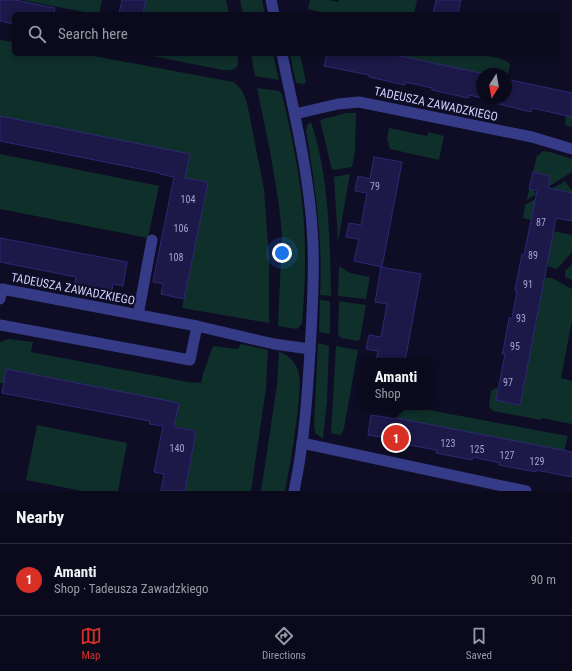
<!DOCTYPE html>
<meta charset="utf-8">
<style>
:root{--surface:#0a0a1c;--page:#131325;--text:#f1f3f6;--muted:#999aa3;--line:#2a2b3b;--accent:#d93025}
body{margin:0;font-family:"Roboto Condensed",sans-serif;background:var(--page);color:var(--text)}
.compass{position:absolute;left:476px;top:68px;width:36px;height:36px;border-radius:50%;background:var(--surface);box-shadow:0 2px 6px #0003;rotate:191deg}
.you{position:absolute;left:282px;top:253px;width:14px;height:14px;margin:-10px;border:3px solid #fff;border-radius:50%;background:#1a73e8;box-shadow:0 0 0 6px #1a73e833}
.badge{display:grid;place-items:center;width:26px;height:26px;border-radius:50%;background:var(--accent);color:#fff;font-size:13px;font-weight:700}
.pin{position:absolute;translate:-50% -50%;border:2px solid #fff;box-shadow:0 1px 4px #0006}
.popup{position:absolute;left:360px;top:358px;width:72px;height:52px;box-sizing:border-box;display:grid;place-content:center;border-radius:6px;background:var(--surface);filter:drop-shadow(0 1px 3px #0005);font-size:13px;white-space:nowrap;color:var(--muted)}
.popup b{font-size:15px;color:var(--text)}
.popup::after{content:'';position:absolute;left:50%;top:100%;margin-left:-8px;border:8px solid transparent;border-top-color:var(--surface)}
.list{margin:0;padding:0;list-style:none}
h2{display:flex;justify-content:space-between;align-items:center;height:52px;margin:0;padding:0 16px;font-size:17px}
h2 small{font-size:13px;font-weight:400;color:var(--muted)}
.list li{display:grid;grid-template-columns:26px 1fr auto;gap:12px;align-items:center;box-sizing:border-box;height:72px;padding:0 16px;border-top:1px solid var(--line)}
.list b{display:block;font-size:15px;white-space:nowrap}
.list p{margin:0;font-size:13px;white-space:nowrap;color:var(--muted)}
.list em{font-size:13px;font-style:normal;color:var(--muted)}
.icon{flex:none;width:22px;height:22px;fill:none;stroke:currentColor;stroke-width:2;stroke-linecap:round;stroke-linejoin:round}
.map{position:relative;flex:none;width:572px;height:491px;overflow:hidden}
.search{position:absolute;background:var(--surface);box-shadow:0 2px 6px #0003;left:12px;right:12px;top:12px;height:44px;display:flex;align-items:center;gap:10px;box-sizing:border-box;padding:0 14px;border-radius:6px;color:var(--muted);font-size:15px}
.sheet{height:124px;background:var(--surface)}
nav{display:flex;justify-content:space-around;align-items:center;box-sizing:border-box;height:56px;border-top:1px solid var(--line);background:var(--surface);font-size:11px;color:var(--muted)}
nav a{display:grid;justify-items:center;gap:2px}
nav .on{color:var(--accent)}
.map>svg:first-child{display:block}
.green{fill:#0f2f2a}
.building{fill:#1c1847;stroke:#2e2875}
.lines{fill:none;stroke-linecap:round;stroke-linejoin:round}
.minor{stroke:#353b87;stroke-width:11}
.tertiary{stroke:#353b87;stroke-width:11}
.labels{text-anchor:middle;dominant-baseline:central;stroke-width:4;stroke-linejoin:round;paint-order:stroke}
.number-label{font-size:10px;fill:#a4a3d1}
.street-label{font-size:12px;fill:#d1d1ff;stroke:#0e0d25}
</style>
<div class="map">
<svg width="572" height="491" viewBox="0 0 572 491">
<rect width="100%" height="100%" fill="#0e0d25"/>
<path class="green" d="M22,0H102L99,14H84V12Z
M146,0H226L229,14H143Z
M240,0H262L265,14H243Z
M310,0H329L338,2L339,0H417L414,14H328L308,9Z
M0,40L14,42V54H83L233,82C241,87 244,94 247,103L264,189L269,257V323L182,308L208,182L185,178L190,154L0,116Z
M142,54H237C240,67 237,71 223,70Z
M251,54H273L279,80L255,76Z
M290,54H300L306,82L304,84L296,83Z
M390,54C414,54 496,49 510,64L507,79L506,74H485Z
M257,88L279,91L282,94C292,136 301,179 304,223C306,256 305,290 302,323L297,329L278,326L282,235L279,205L270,151Z
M346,113H356L355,150L352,167L332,170L320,120Z
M566,116L572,117V127L565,125Z
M311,122C329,175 330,240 331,296L320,295C323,239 315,185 306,131L307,125Z
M389,128L427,136L428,132L444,136L439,160L390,149L387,139Z
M543,151L550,152L572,159V172L527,200L529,189L533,190L535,193L549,185L550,176L542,174L541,172L539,174L533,172L537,156Z
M0,154L159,186L148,238L0,209Z
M350,174L338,242L334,177Z
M565,181L572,191V193L561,191L557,214L533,210L531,220L523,218L525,205Z
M553,231L572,235V252L557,269L547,266Z
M572,264V280L565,277V271Z
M339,266L350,273L370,277L366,299L338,296Z
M544,278H552L572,289V320L561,378L572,381V424L541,418V420L493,411L489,407L491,391L496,388L498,389L496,400L520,405Z
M320,300L330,301V334L319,332Z
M339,301L366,305L360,339L358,341L341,338L338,334Z
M9,339L33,342L31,352L188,382L201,383L203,374L213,346L238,349L241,344L268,350L266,388L251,491H185L196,431L174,426L6,370L4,383H0V342Z
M318,343L329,346L327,401L323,439L315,433L314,425Z
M336,346L358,350L344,428L341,435L331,433Z
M279,352C290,355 296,363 299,374C301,381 299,391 299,398C296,430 291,460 285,491H261L277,385Z
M399,407H413L568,436L564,451L396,418Z
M37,425L127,443L118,491H82L26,480Z"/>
<path class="building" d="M0,0H15L55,8L54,14H14V24L0,21Z
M122,0H146L143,14H119Z
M436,0H461L458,14H433Z
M327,54H390L485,74H482V98H506V79L572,93V117L532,108L531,112L495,103L496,101L469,95L468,98L432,90V88L405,82V85L369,77V75L324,66Z
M0,116L190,154L185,178L208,182L184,299L161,294L163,284L153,282L174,177L160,174V173L0,141Z
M374,157L402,162L382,267L354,261L359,239L346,237L349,223L361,225L367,193L355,191L358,176L370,179Z
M533,172L550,176L548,188L572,193V221L556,218L520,405L496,400L505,354H502L504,346L509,318H512L517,291L515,290L522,254L524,255L537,191L529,189Z
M0,238L127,262L123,286L113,284L111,294L74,287L76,277L0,262Z
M381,267L421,274L405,361H376L378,351L366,349L369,335L381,337L387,304L375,302Z
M6,369L179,403L174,427L196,431L185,491H161L164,474L154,472L163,426L149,424L150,421L2,393Z
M371,415L396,419V418L572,452V477L536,470V472L499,465L500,463L473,457L472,460L436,453L437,450L392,442V439L368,435Z"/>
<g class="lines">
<path class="minor" d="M295,114L338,104L359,102L532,137L572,149
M0,299L2,289L197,326L274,344L310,349
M138,315L152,240
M0,325L190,360L197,326
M302,443L526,491"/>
<path class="tertiary" d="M271,0L274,14
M282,54C293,108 306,161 311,215C315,255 313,295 311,334C308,386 305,440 294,491"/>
</g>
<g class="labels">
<g class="number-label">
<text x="375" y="186">79</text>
<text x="188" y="199">104</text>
<text x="541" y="222">87</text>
<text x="181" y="228">106</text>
<text x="533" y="255">89</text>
<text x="176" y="257">108</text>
<text x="528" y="284">91</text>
<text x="521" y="318">93</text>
<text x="515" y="346">95</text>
<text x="508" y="382">97</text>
<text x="448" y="443">123</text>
<text x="177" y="448">140</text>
<text x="477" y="449">125</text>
<text x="507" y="455">127</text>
<text x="537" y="461">129</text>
</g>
<g class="street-label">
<text transform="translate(436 104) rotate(12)">TADEUSZA ZAWADZKIEGO</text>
<text transform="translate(73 289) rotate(11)">TADEUSZA ZAWADZKIEGO</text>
</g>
</g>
</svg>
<svg class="compass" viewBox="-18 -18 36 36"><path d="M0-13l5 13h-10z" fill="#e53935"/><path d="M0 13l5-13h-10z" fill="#999aa3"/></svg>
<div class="you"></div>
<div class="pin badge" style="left:396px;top:438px">1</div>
<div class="popup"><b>Amanti</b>Shop</div>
<div class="search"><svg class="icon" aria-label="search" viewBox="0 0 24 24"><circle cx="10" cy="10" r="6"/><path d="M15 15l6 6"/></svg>Search here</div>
</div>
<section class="sheet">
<h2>Nearby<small></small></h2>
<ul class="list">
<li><span class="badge">1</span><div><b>Amanti</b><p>Shop · Tadeusza Zawadzkiego</p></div><em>90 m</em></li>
</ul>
</section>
<nav>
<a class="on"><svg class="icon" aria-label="map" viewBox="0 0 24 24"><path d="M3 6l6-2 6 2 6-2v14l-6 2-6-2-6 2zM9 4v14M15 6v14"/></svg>Map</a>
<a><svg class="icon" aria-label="directions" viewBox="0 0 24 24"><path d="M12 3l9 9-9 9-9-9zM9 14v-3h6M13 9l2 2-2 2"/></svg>Directions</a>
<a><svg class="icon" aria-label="saved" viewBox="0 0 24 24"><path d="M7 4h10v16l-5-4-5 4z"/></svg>Saved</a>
</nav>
